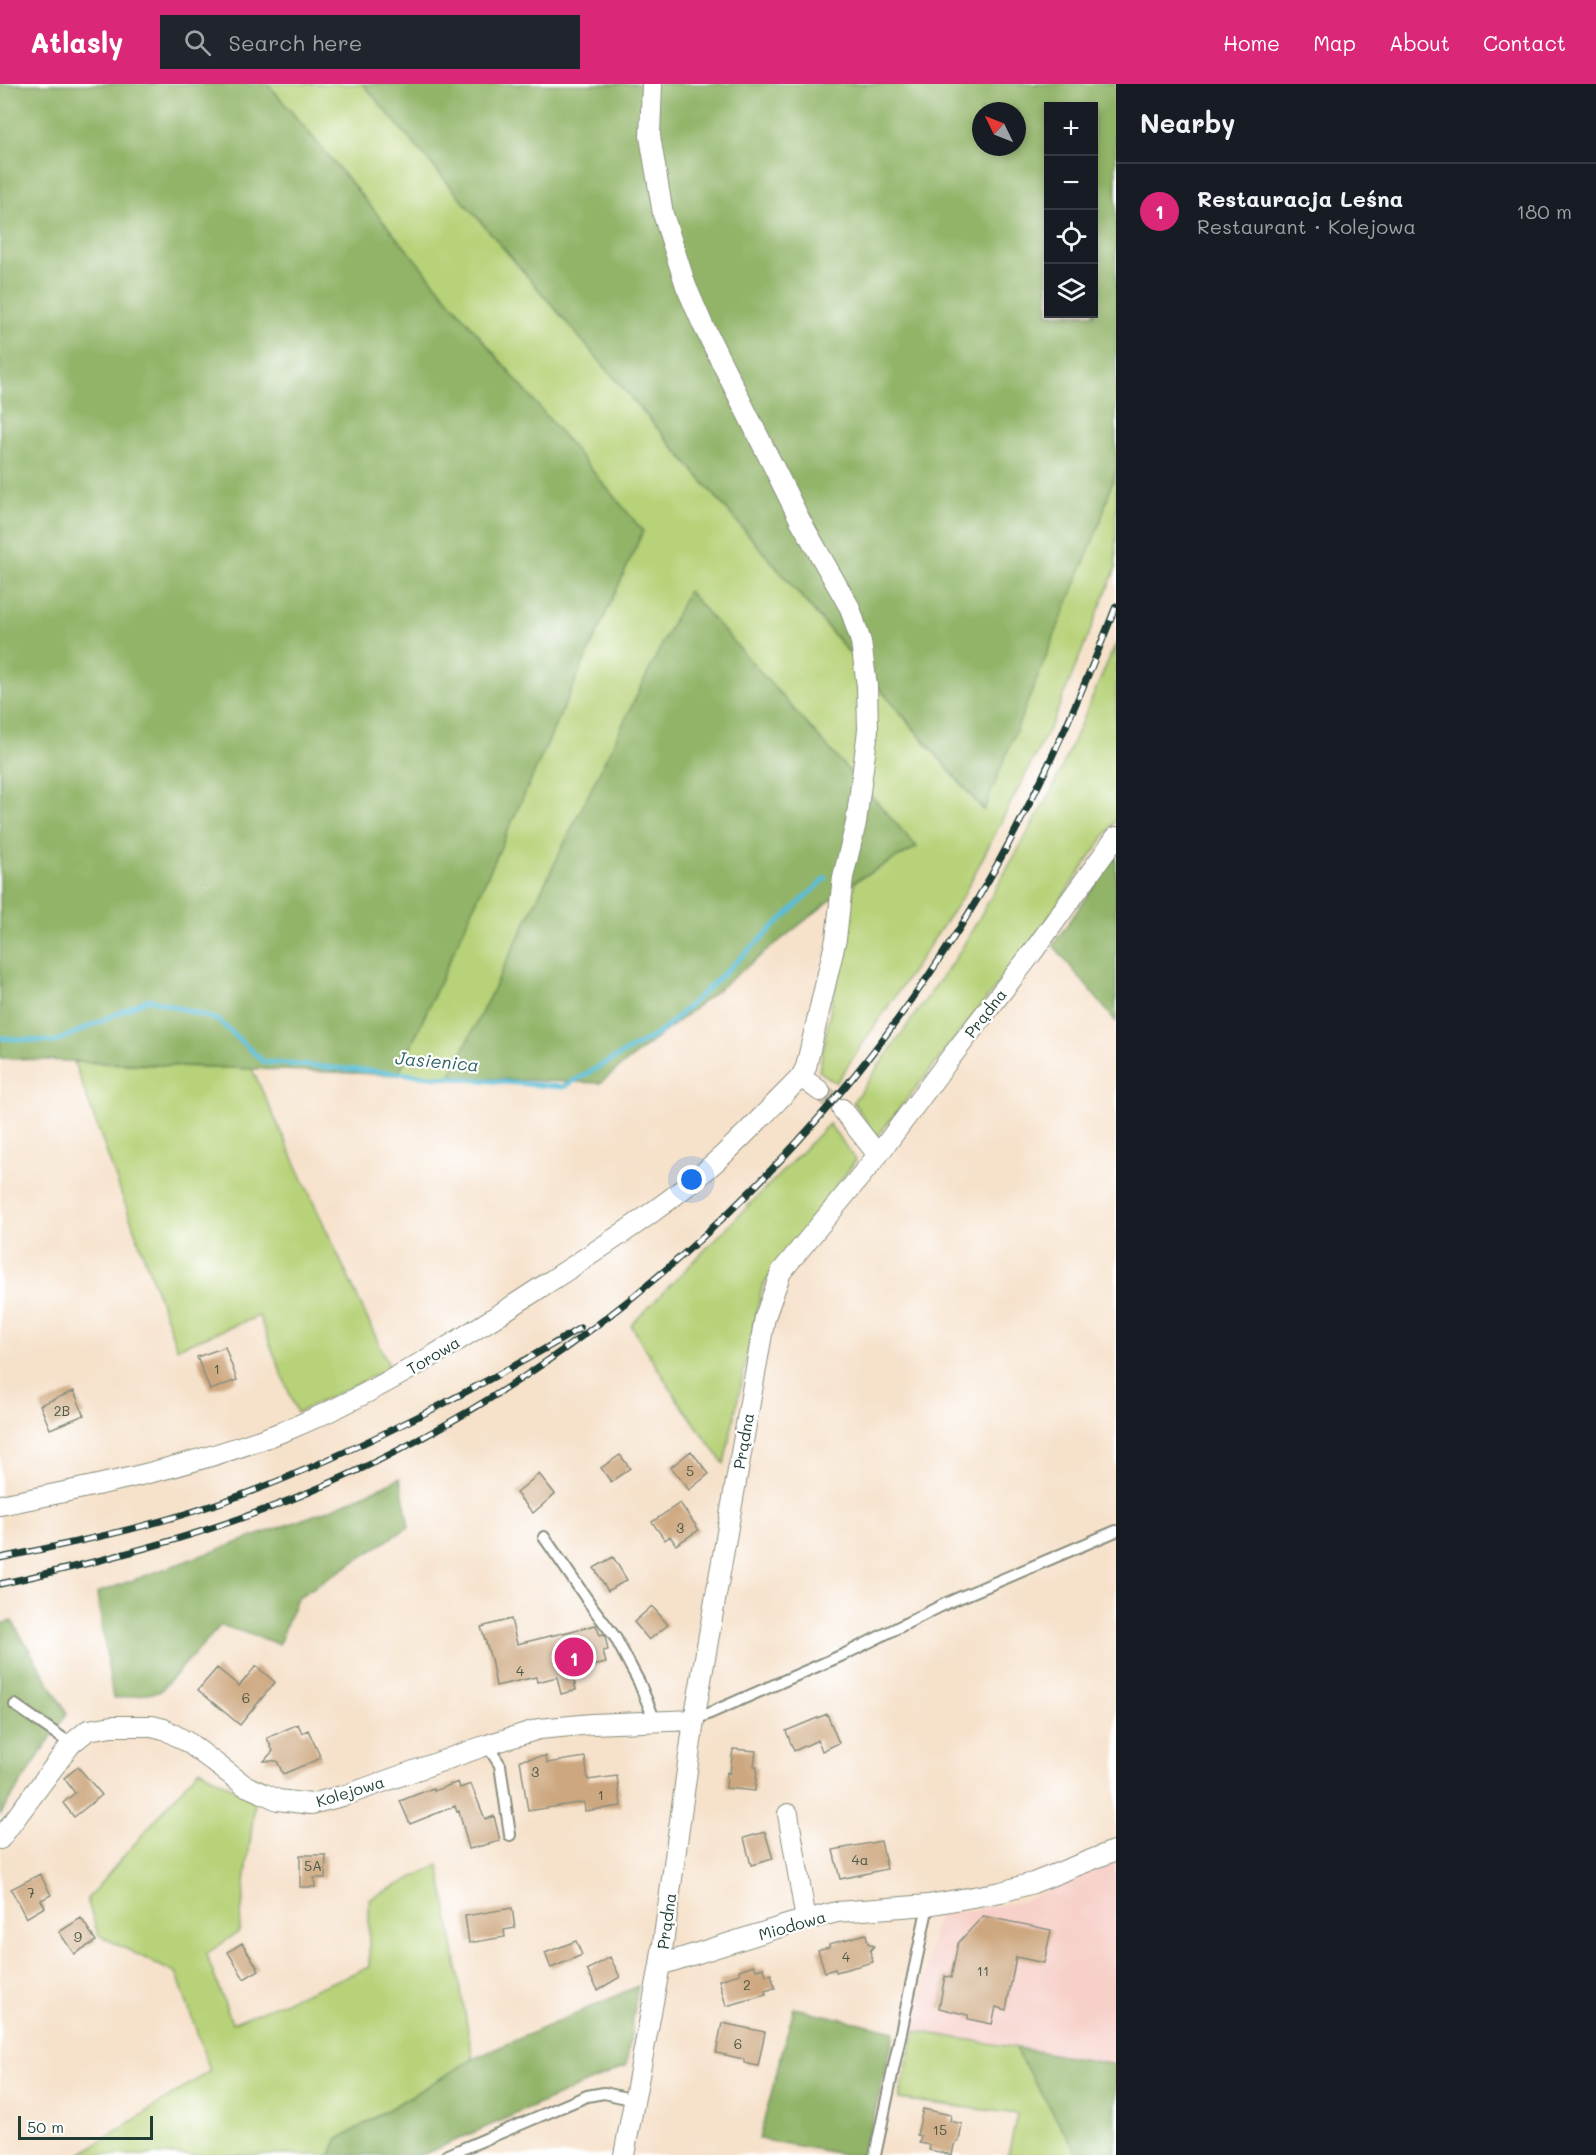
<!DOCTYPE html>
<meta charset="utf-8">
<style>
:root{--surface:#171b24;--page:#20242c;--text:#f1f3f6;--muted:#9ea1a6;--line:#363941;--accent:#db2777}
body{margin:0;font-family:Mali,sans-serif;background:var(--page);color:var(--text)}
.controls{position:absolute;right:18px;top:18px;display:grid;overflow:hidden;border-radius:0px;box-shadow:0 3px 9px #0003}
.controls button{width:54px;height:54px;display:grid;place-items:center;padding:0;border:0;border-bottom:2px solid var(--line);background:var(--surface);color:var(--text);font:30px sans-serif}
.compass{position:absolute;left:972px;top:18px;width:54px;height:54px;border-radius:50%;background:var(--surface);box-shadow:0 3px 9px #0003;rotate:313deg}
.scale{position:absolute;left:18px;bottom:15px;width:135px;box-sizing:border-box;padding-left:6px;border:3px solid #1f3d34;border-top:0;font-size:16px;line-height:21px;white-space:nowrap;color:#1f3d34;-webkit-text-stroke:4px #fff;paint-order:stroke}
.you{position:absolute;left:692px;top:1096px;width:21px;height:21px;margin:-15px;border:4px solid #fff;border-radius:50%;background:#1a73e8;box-shadow:0 0 0 9px #1a73e833}
.badge{display:grid;place-items:center;width:39px;height:39px;border-radius:50%;background:var(--accent);color:#fff;font-size:20px;font-weight:700}
.pin{position:absolute;translate:-50% -50%;border:3px solid #fff;box-shadow:0 2px 6px #0006}
.list{margin:0;padding:0;list-style:none}
h2{display:flex;justify-content:space-between;align-items:center;height:78px;margin:0;padding:0 24px;font-size:26px}
h2 small{font-size:20px;font-weight:400;color:var(--muted)}
.list li{display:grid;grid-template-columns:39px 1fr auto;gap:18px;align-items:center;box-sizing:border-box;height:96px;padding:0 24px;border-top:2px solid var(--line)}
.list b{display:block;font-size:22px;white-space:nowrap}
.list p{margin:0;font-size:20px;white-space:nowrap;color:var(--muted)}
.list em{font-size:20px;font-style:normal;color:var(--muted)}
.icon{flex:none;width:33px;height:33px;fill:none;stroke:currentColor;stroke-width:2;stroke-linecap:round;stroke-linejoin:round}
.map{position:relative;flex:none;width:1116px;height:2071px;overflow:hidden}
header{display:flex;align-items:center;gap:36px;box-sizing:border-box;height:84px;padding:0 30px;background:var(--accent);color:#fff}
header strong{font-size:28px}
nav{display:flex;gap:33px;margin-inline-start:auto;font-size:21px}
.search{width:420px;height:54px;background:var(--page);display:flex;align-items:center;gap:15px;box-sizing:border-box;padding:0 21px;border-radius:0px;color:var(--muted);font-size:22px}
main{display:flex}
aside{flex:1;background:var(--surface)}
.map>svg:first-child{display:block}
.built{fill:#f7d0c9}
.green{fill:#b7d278;stroke:#6b8856;stroke-width:1.5}
.forest{fill:#91b468;stroke:#58784e;stroke-width:1.5;fill-rule:evenodd}
.lines{fill:none;stroke-linecap:round;stroke-linejoin:round}
.stream{stroke:#59bdd7;stroke-width:5}
.building{fill:#cda77f}
.minor-tunnel{stroke:#cbc0ac;stroke-width:20;stroke-dasharray:20 10;stroke-linecap:butt}
.service-casing{stroke:#8a8f7f;stroke-width:14}
.minor-casing{stroke:#8a8f7f;stroke-width:22}
.service{stroke:#fff;stroke-width:10}
.minor{stroke:#fff;stroke-width:20}
.rail-casing{stroke:#1f3d34;stroke-width:7}
.rail{stroke:#fff;stroke-width:4.5;stroke-dasharray:14;stroke-linecap:butt}
.labels{text-anchor:middle;dominant-baseline:central;stroke-width:4.5;stroke-linejoin:round;paint-order:stroke}
.number-label{font-size:14px;fill:#4a5847}
.street-label{font-size:16px;fill:#1f3d34;stroke:#fff}
.water-label{font-size:18px;font-style:italic;fill:#306365;stroke:#fff}
</style>
<header>
<strong>Atlasly</strong>
<div class="search"><svg class="icon" aria-label="search" viewBox="0 0 24 24"><circle cx="10" cy="10" r="6"/><path d="M15 15l6 6"/></svg>Search here</div>
<nav><a>Home</a><a>Map</a><a>About</a><a>Contact</a></nav>
</header>
<main>
<div class="map">
<svg width="1116" height="2071" viewBox="0 0 1116 2071">
<rect width="100%" height="100%" fill="#fff"/>
<filter id="ink" filterUnits="userSpaceOnUse"><feTurbulence type="fractalNoise" baseFrequency=".0167" numOctaves="2"/><feDisplacementMap in="SourceGraphic" scale="12" xChannelSelector="R" yChannelSelector="G"/><feConvolveMatrix kernelMatrix="1 2 1 2 8 2 1 2 1" color-interpolation-filters="sRGB"/></filter>
<filter id="wash" filterUnits="userSpaceOnUse"><feTurbulence type="fractalNoise" baseFrequency=".008" numOctaves="4" result="noise"/><feDisplacementMap in="SourceGraphic" scale="24" xChannelSelector="R" yChannelSelector="G"/><feGaussianBlur stdDeviation="1.35" result="paint"/><feColorMatrix in="noise" values="0 0 0 0 0 0 0 0 0 0 0 0 0 0 0 0 0 1.4 0 .05"/><feComposite in="paint" operator="in"/></filter>
<g filter="url(#wash)">
<rect width="100%" height="100%" fill="#f6e1ca"/>
<path class="built" d="M1113,1776L1116,1777V1981L915,1947L937,1831L1021,1818Z"/>
<path class="green" d="M268,0H363L983,726L1100,439L1116,385V484L1054,635L963,812L836,999L819,987L855,797L917,763L688,508L450,993L398,991L643,447Z
M1116,559V736L1026,865L877,1053L853,1018L959,869L1051,708Z
M74,978L252,985L390,1284L297,1329L259,1232L177,1264Z
M829,1040L856,1076L762,1203L724,1380L675,1312L631,1241Z
M199,1685L255,1717L239,1848L206,1870L232,1939L369,1883V1815L439,1781L473,1975L337,2056L331,2071H80L210,1987L177,1890L98,1851L87,1815Z
M915,1947L1017,1964L1018,1970L1075,2065L1077,2071H1008L1017,2030L899,2015Z"/>
<path class="forest" d="M0,0H268L643,447L398,991L0,974Z
M363,0H1116V385L1100,439L984,726ZM1048,22H1094V230H1048ZM981,27H1017V63H981Z
M688,507L917,763L855,797L600,999L450,993Z
M1116,771V938L1053,861Z
M400,1394L409,1443L297,1514L279,1560L221,1541L159,1608L113,1615L97,1509L331,1425Z
M12,1537L67,1629L0,1731V1540Z
M638,1902L626,1982L422,2071H331L337,2056L473,1975Z
M794,1924L895,1947L864,2071H848L759,2055Z
M1017,1964L1116,1981V2071H1077L1075,2065L1018,1970Z"/>
<g class="lines">
<path class="stream" d="M0,954L55,958L149,915L218,936L264,978L563,1003L661,948L826,794"/>
</g>
<g id="blocks">
<path class="building" d="M225,1263L237,1296L210,1306L197,1273Z
M74,1307L84,1331L50,1345L40,1321Z
M691,1367L709,1390L689,1406L671,1383Z
M620,1371L630,1384L611,1398L601,1384Z
M539,1390L555,1410L533,1429L516,1409Z
M680,1419L699,1446L676,1461L670,1452L665,1456L652,1438Z
M613,1473L627,1496L608,1507L594,1484Z
M652,1522L668,1541L649,1556L634,1538Z
M511,1535L517,1560L596,1541L600,1551L603,1550L605,1552L608,1566L603,1567L606,1579L572,1587L576,1606L561,1610L557,1593L537,1598L536,1593L496,1602L491,1575L481,1543Z
M256,1582L275,1598L240,1641L198,1606L217,1584L239,1602Z
M827,1630L839,1659L822,1667L818,1656L794,1667L786,1647Z
M298,1640L302,1649L308,1646L321,1674L283,1690L277,1677H264L273,1667L267,1654Z
M733,1665L756,1667L754,1682L757,1683L755,1707L726,1704L727,1688L730,1689Z
M546,1672L547,1679L585,1673L588,1696L617,1692L621,1722L585,1727L584,1718L528,1727L520,1676Z
M78,1683L102,1711L74,1733L63,1719L75,1709L64,1694Z
M458,1698L460,1704L471,1700L485,1735L494,1732L500,1757L469,1765L459,1727L457,1728L455,1722L410,1740L400,1717L433,1704L434,1707Z
M765,1748L773,1775L751,1781L744,1754Z
M881,1757L887,1785L840,1795L833,1766Z
M300,1771H326L325,1794H314L315,1803H300Z
M40,1790L51,1811L41,1816L45,1823L26,1834L11,1805Z
M512,1824L515,1844L504,1846L505,1853L469,1859L465,1832Z
M983,1832L1051,1846L1044,1879L1016,1873L1006,1926L996,1923L992,1940L968,1935V1931L939,1924L945,1892L951,1894L958,1859Z
M81,1834L96,1857L74,1870L59,1848Z
M866,1850L868,1859L874,1862L870,1867L873,1878L836,1888L835,1885L825,1888L818,1866L829,1863V1860Z
M576,1857L582,1871L551,1884L545,1869Z
M242,1859L259,1886L244,1895L228,1868Z
M610,1873L620,1893L598,1906L587,1886Z
M754,1881L756,1886L764,1884L766,1891L771,1890L775,1904L765,1907L766,1911L726,1922L719,1896L740,1890L739,1886Z
M722,1939L765,1948L758,1982L744,1979V1975L716,1969Z
M923,2025L951,2031L950,2037L962,2040L959,2057L954,2061L952,2071L929,2066L930,2061L919,2059L921,2052L917,2051Z"/>
</g>
</g>
<g filter="url(#ink)">
<use href="#blocks" fill-opacity="0" stroke="#8a8f7f" stroke-width="1.5"/>
<g class="lines">
<path class="minor-tunnel" d="M820,1007L842,1025"/>
<g class="service-casing">
<path id="service" d="M544,1453L593,1524L615,1553L639,1598L655,1637
M15,1621L71,1660
M694,1636L845,1570L947,1519L1116,1447
M487,1661L500,1681L510,1751
M448,2071L587,2012L604,2009L635,2016
M875,2071L928,1821"/>
</g>
<g class="minor-casing">
<path id="minor" d="M801,993L820,1007
M842,1025L878,1071
M0,1421C97,1402 195,1382 287,1346C380,1308 465,1253 549,1198C608,1159 670,1120 722,1072C749,1047 774,1020 801,993L806,983L836,855L843,793L856,739L868,646L867,602L861,558L850,524L800,436L702,239L686,202L663,130L650,52L652,0
M788,1730L806,1836
M0,1755L71,1660L88,1646L112,1642H152L164,1645L189,1659L244,1701L278,1716L311,1720L346,1711L487,1661L539,1645L592,1640L694,1636
M660,1881L790,1840L837,1828L928,1821L1001,1808L1033,1799L1116,1766
M624,2071L660,1881L694,1636L765,1233L781,1188L878,1071L951,973L1032,869L1116,753"/>
</g>
<use href="#service" class="service"/>
<use href="#minor" class="minor"/>
<g class="rail-casing">
<path id="rail" d="M0,1474C73,1459 146,1444 216,1420C294,1394 368,1358 441,1321C488,1296 535,1272 580,1244
M0,1500C112,1475 224,1446 328,1400C589,1284 808,1085 959,845C1023,744 1073,633 1116,522"/>
</g>
<use href="#rail" class="rail"/>
</g>
</g>
<g class="labels">
<g class="number-label">
<text x="217" y="1284">1</text>
<text x="62" y="1326">2B</text>
<text x="690" y="1386">5</text>
<text x="680" y="1443">3</text>
<text x="520" y="1586">4</text>
<text x="246" y="1613">6</text>
<text x="535" y="1687">3</text>
<text x="601" y="1710">1</text>
<text x="860" y="1775">4a</text>
<text x="313" y="1781">5A</text>
<text x="31" y="1808">7</text>
<text x="78" y="1852">9</text>
<text x="846" y="1872">4</text>
<text x="983" y="1886">11</text>
<text x="747" y="1900">2</text>
<text x="738" y="1959">6</text>
<text x="940" y="2045">15</text>
</g>
<g class="street-label">
<text transform="translate(985 929) rotate(-52)">Prądna</text>
<text transform="translate(433 1271) rotate(-31)">Torowa</text>
<text transform="translate(743 1357) rotate(-80)">Prądna</text>
<text transform="translate(350 1707) rotate(-17)">Kolejowa</text>
<text transform="translate(666 1837) rotate(-82)">Prądna</text>
<text transform="translate(792 1841) rotate(-16)">Miodowa</text>
</g>
<g class="water-label">
<text transform="translate(437 977) rotate(5)">Jasienica</text>
</g>
</g>
</svg>
<div class="controls">
<button>+</button>
<button>−</button>
<button><svg class="icon" aria-label="locate" viewBox="0 0 24 24"><circle cx="12" cy="12" r="6"/><path d="M12 2v4M12 18v4M2 12h4M18 12h4"/></svg></button>
<button><svg class="icon" aria-label="layers" viewBox="0 0 24 24"><path d="M12 4l9 5-9 5-9-5zM3 14l9 5 9-5"/></svg></button>
</div>
<svg class="compass" viewBox="-18 -18 36 36"><path d="M0-13l5 13h-10z" fill="#e53935"/><path d="M0 13l5-13h-10z" fill="#9ea1a6"/></svg>
<div class="scale">50 m</div>
<div class="you"></div>
<div class="pin badge" style="left:574px;top:1573px">1</div>
</div>
<aside>
<h2>Nearby<small></small></h2>
<ul class="list">
<li><span class="badge">1</span><div><b>Restauracja Leśna</b><p>Restaurant · Kolejowa</p></div><em>180 m</em></li>
</ul>
</aside>
</main>
